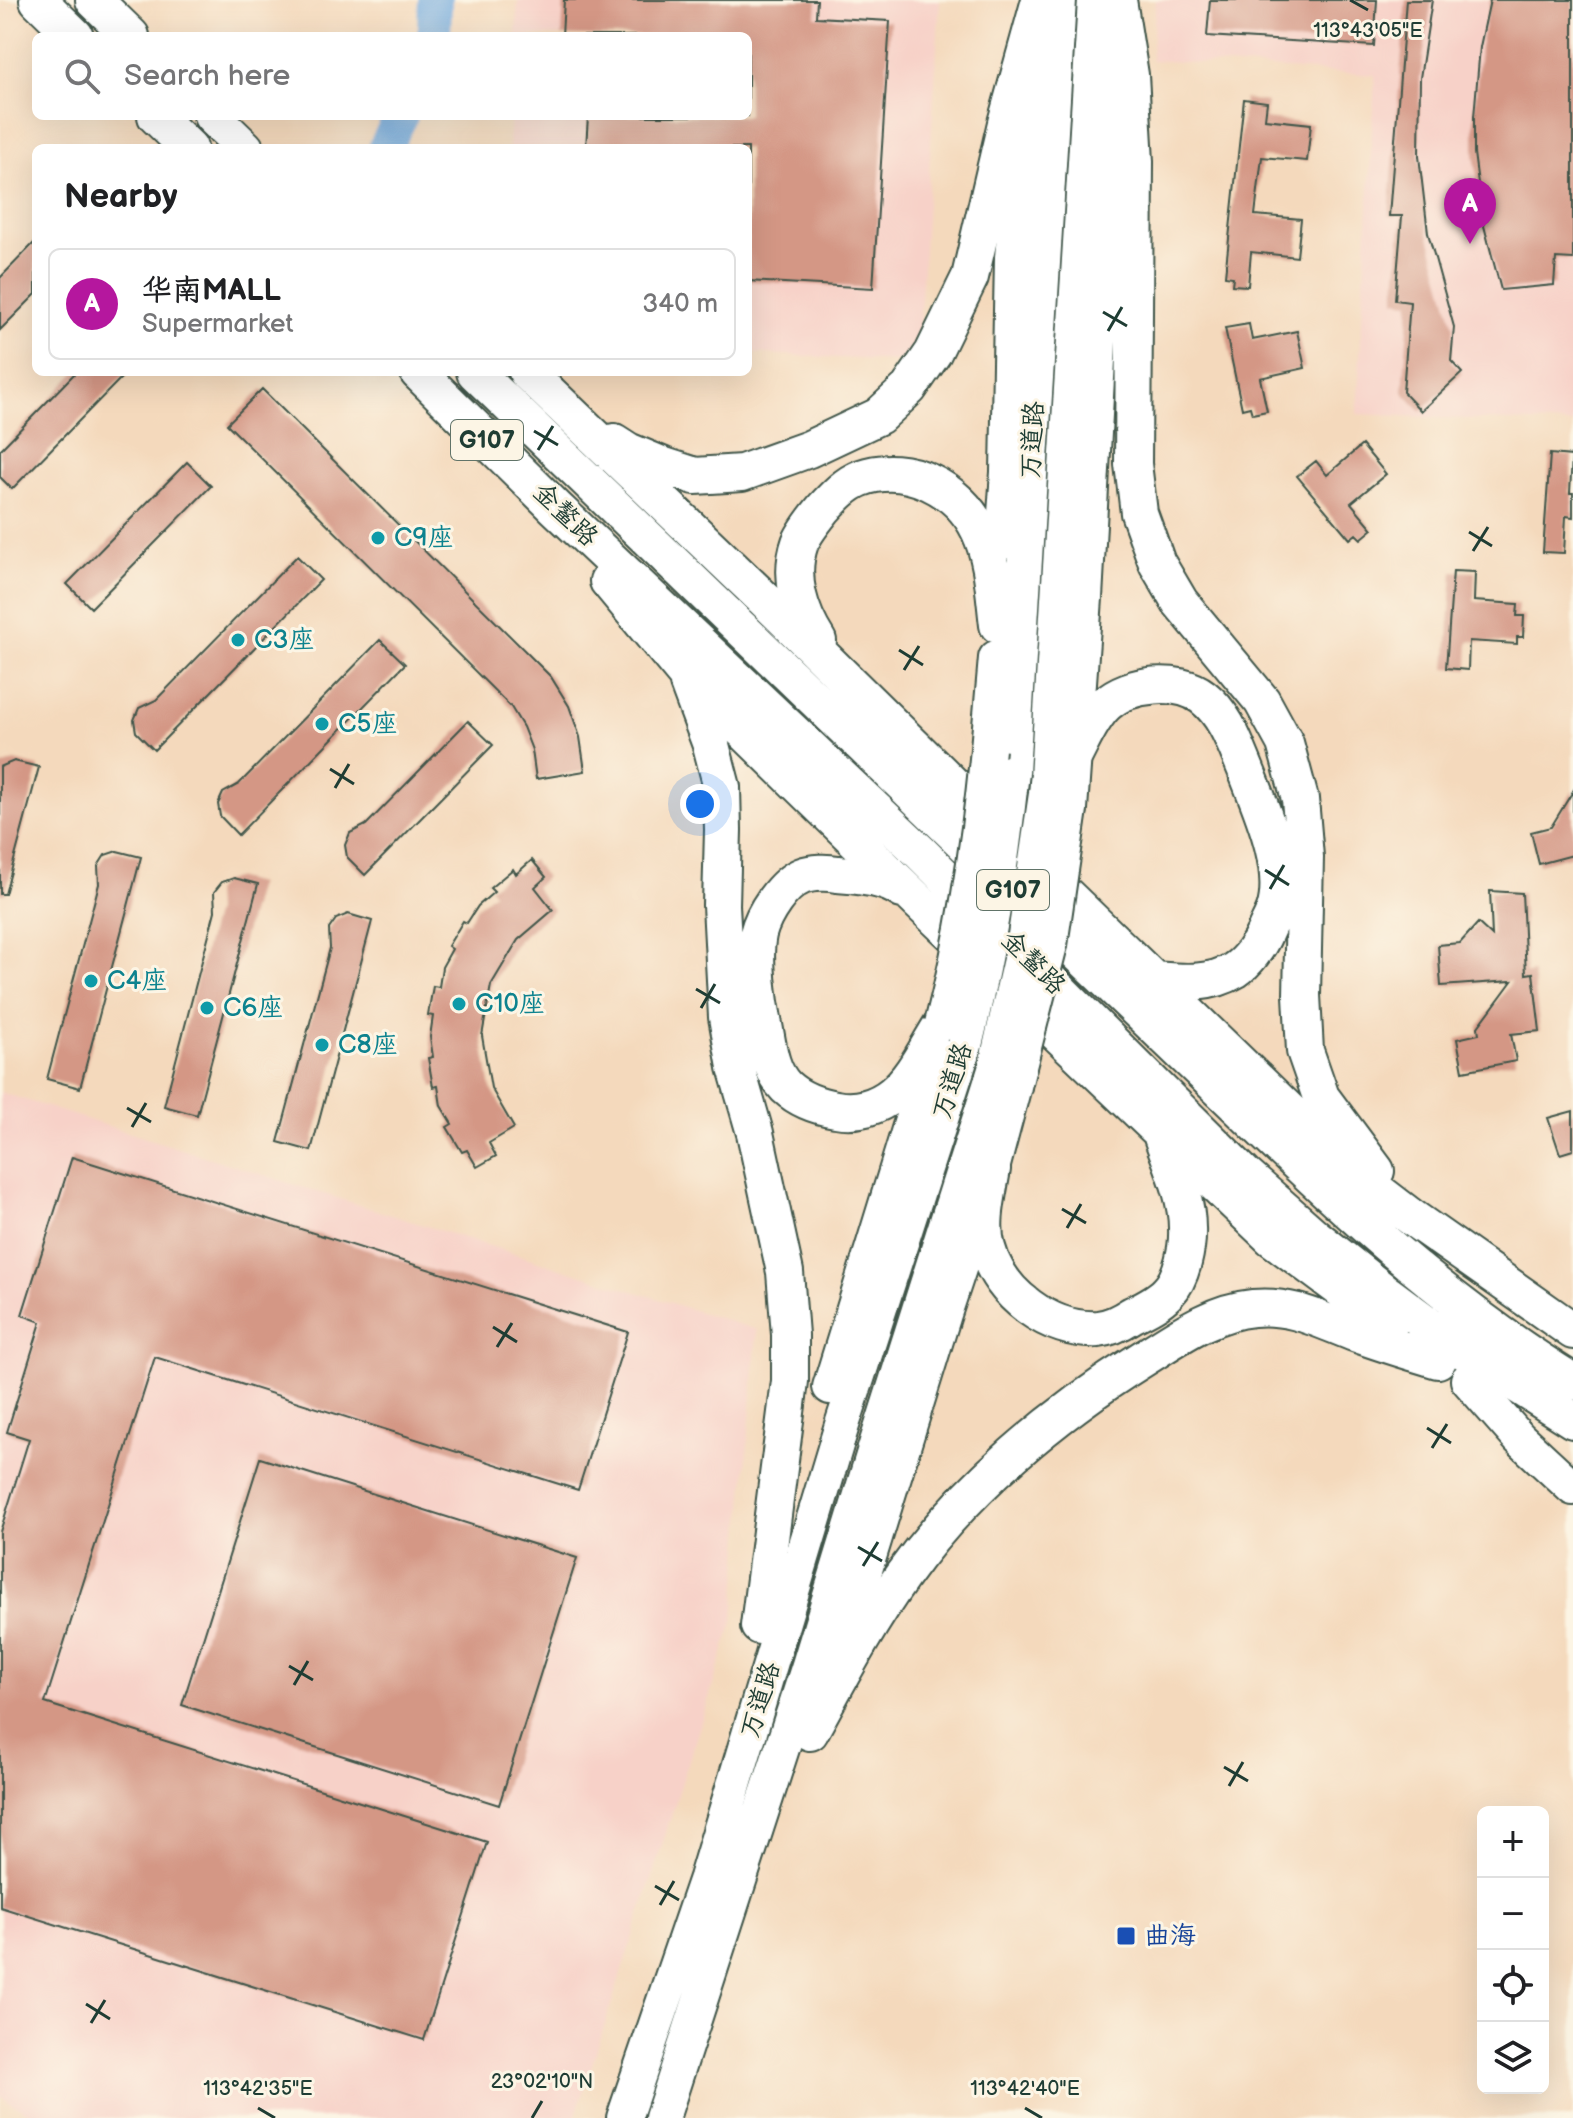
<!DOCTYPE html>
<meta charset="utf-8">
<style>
:root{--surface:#fff;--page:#f2f2f2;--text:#202124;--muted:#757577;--line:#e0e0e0;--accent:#b5179e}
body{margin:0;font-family:"Balsamiq Sans","LXGW WenKai TC",sans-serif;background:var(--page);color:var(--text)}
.controls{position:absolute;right:24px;bottom:24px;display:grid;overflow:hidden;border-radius:12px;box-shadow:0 8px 32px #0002}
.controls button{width:72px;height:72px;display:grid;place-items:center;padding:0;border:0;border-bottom:2px solid var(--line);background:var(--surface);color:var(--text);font:40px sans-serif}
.you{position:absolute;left:700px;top:804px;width:28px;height:28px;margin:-20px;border:6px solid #fff;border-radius:50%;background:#1a73e8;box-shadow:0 0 0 12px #1a73e833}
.badge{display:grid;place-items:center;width:52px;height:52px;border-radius:50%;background:var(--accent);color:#fff;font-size:26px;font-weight:700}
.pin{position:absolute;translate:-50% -66px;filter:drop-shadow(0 2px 4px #0008)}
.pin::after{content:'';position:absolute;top:42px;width:28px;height:24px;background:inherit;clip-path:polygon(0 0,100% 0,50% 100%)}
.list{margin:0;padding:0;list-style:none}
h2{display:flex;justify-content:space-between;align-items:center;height:104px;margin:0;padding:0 32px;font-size:34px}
h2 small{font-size:26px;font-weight:400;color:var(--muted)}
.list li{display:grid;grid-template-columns:52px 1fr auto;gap:24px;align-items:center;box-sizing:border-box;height:112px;margin:0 16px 16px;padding:0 16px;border:2px solid var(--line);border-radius:12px}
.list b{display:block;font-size:30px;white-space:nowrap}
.list p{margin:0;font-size:26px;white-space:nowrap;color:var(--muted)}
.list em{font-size:26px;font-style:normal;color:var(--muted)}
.icon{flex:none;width:44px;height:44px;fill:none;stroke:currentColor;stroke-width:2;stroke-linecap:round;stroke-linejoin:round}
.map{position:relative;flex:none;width:1573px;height:2118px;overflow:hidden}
.search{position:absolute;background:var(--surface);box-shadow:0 8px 32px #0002;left:32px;top:32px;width:720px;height:88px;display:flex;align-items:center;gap:20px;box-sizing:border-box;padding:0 28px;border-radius:12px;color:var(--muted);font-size:30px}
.panel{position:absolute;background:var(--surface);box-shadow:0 8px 32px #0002;left:32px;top:144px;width:720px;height:232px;border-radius:12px}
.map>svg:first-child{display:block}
.built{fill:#f7d1c8}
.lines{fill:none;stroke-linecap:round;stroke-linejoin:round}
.river{stroke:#6fa9df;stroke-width:34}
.building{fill:#d49785}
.primary-casing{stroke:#3f5448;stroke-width:38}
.trunk-casing{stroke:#3f5448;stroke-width:40}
.primary{stroke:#fff;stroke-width:34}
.trunk{stroke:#fff;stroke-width:36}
.primary-bridge-casing{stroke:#3f5448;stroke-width:38;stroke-linecap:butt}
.primary-bridge{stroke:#fff;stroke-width:34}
.ticks{fill:none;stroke:#1f3d34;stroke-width:3}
.culture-dot{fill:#0f9aa8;stroke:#fcf5e5;stroke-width:3}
.transit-dot{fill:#1a4fb4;stroke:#fcf5e5;stroke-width:3}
.labels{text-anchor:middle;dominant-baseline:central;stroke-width:6;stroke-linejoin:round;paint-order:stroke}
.shield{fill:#fcf5e5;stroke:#617469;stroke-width:2}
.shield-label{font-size:24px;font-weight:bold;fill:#1f3d34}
.street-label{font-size:26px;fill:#1f3d34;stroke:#fcf5e5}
.culture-label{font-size:26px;fill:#0d838f;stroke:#fcf5e5;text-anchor:start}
.transit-label{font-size:26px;fill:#164399;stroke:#fcf5e5;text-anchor:start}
.ticks-label{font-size:20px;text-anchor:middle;fill:#1f3d34;stroke:#fcf5e5;stroke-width:6;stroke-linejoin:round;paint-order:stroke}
</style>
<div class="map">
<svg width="1573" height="2118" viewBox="0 0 1573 2118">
<rect width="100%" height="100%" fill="#fcf5e5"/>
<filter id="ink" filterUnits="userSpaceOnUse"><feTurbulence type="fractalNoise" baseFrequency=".0125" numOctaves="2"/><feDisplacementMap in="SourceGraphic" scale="16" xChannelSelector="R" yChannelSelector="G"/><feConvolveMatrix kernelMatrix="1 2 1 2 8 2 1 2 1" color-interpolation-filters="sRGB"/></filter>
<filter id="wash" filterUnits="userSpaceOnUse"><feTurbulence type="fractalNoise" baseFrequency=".006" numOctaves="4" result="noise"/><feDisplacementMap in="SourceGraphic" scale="32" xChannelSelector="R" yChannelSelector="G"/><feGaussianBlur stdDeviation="1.8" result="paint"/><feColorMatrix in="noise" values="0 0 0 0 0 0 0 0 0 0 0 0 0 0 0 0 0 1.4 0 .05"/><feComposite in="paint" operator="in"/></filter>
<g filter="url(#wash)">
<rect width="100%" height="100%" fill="#f4d9bc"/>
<path class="built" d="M518,0H940L917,362L748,353V148H509L511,116H748V36H516Z
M1156,0H1573V424L1357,414L1375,75L1151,60Z
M0,1092L757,1330L734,1619L575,2118H37L0,2096Z"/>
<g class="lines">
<path class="river" d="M434,36L435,0
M385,148L401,116"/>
</g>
<g id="blocks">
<path class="building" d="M564,0H817L816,17L890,21L873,288L748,281V148H586L588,116H748V36H562Z
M1210,0H1377L1374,46L1207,36Z
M1406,0H1432L1420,78L1419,156L1428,233L1454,327L1451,361L1462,373L1421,411L1403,392L1410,302L1395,300L1402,216H1389Z
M1490,0H1573V259L1556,258L1554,285L1501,290L1483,222L1474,153V117L1480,47Z
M1244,99L1267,102L1265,119L1311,124L1307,161L1262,157L1255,215L1301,219L1297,257L1251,252L1248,286L1232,285L1233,277L1225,276Z
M36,241V294L0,330V278Z
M1249,324L1252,340L1297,331L1305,368L1260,378L1267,411L1252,414L1250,407L1242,409L1225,328Z
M76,372H127L12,489L0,477V450Z
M262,389L551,677L569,706L580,737L585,771L536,779L532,750L523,727L511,707L227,424Z
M1362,445L1386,474L1351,503L1373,529L1361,539L1356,534L1350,539L1297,476L1316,461L1327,475Z
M1550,454L1572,456L1570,493H1573V517L1566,516L1564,553L1543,552Z
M187,462L211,486L91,608L67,584Z
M297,556L321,580L154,750L136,732L134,720L139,708L156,700Z
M1453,571L1475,572L1474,601L1518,604L1517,616H1524L1523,637H1517V644L1469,641L1468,670L1446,668Z
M380,640L405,664L238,835L220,816L218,804L223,793L239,784Z
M468,721L493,745L365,875L347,857L345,845L350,833L366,825Z
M14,761L39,767L5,894H0V767Z
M1573,791V855L1539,864L1531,832L1551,827Z
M117,851L141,857L80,1088L47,1079L99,884L98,866L105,855Z
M532,860L546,877L535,887L553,910L518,940L491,985L482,1036L491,1088L514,1128L489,1143L496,1156L477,1167L467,1150L462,1152L447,1127L452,1124L441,1106L438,1086L433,1087L428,1058L433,1057L430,1037L433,1016L428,1015L433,986L439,987L442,967L452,949L448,946L463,921L467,923L478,906L494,892L490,888L513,869L516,874Z
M234,878L258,884L197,1115L164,1106L215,911L214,892L222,882Z
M1490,891L1522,893L1526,974L1533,973L1540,1031L1511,1034L1516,1061L1463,1071L1457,1039L1479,1034L1478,1027L1512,981L1441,986L1438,945L1460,943L1478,923L1492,936Z
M348,914L372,921L311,1151L278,1142L330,948L329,929L336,919Z
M1573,1111V1150L1560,1154L1548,1118Z
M72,1157L628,1332L578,1490L155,1357L45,1703L487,1842L424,2040L0,1907V1532L29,1439L7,1432L41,1322L22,1315Z
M260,1458L577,1558L499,1805L182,1705Z"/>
</g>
</g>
<g filter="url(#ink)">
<use href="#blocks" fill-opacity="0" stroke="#3f5448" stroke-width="2"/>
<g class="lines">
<g class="primary-casing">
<path id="primary" d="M1003,542L1008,472L1012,257L1031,72
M988,749L996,658
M1012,772L1059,0
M1046,794L1095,0
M1070,809L1085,598L1115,48
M1468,1380L1519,1438L1573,1488
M830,1387L934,1048
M834,1670L944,1314L992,1169L1014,1086
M624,2118L706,1878L842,1425L965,1045
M662,2118L809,1665L878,1439L995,1070"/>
</g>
<g class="trunk-casing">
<path id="trunk" d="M38,0L75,36
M94,0L131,36
M1118,0L1130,75L1135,162L1133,464L1139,513L1157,563L1180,602L1262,701L1285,743L1300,799L1305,857L1302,995L1305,1051L1321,1097L1376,1171
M156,116L189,148
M212,116L245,148
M418,372L556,508L919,851L1245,1175L1314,1236L1387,1294L1461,1349L1573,1420
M475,372L996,874
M527,372L760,595L999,830
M614,442L628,451L664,466L695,476L742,473L809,449L879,416L909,388L933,353L970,277L1006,123L1040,0
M608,581L685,674L919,902L1272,1238L1389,1325
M818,641C800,613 788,577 800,543C805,531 816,518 824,508C835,496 846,484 861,478C907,461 959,489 979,530C993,559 994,593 998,625
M688,683L711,745L722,787L723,830L721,905L727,1017L736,1067L755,1133L785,1272L790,1335V1381L759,1626
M1074,756C1083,739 1092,717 1106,704C1129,683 1178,678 1203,697C1226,715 1235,744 1246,770C1261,808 1288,868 1275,910C1272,918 1268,925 1265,932C1259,946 1247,962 1235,970C1209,986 1180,982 1152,980
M1039,869L1351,1171L1411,1217L1573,1331
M902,890C883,877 860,876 838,874C827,872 812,872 802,876C782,884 763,914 758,934C753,958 759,1001 764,1025C768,1046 770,1071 786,1087C800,1100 818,1106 836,1109C856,1113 877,1107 893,1094C914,1077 927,1047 942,1024
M1033,910C1099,973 1165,1037 1231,1100C1337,1203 1446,1304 1573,1382
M992,1169C988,1194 980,1223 987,1248C999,1294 1050,1332 1098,1329C1109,1328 1123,1321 1132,1315C1144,1309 1159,1302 1168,1292C1182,1278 1188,1247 1187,1228C1187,1196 1171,1163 1161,1134
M810,1732C839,1679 867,1625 903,1575C965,1488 1054,1414 1144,1358C1179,1336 1212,1312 1253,1308C1292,1304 1322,1321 1357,1334C1384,1344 1411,1352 1438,1360"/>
</g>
<use href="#primary" class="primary"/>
<use href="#trunk" class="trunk"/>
<g class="primary-bridge-casing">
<path id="primary-bridge" d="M942,1024C965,934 979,842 988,749
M965,1045C987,955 1002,865 1012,772
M995,1070L1024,942L1046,794
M1014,1086L1050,945L1070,809"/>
</g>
<use href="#primary-bridge" class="primary-bridge"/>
</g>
</g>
<path class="ticks" d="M1350,0L1368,10M1103,312L1127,326M1108,331L1122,307M534,431L558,445M538,450L553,426M1469,532L1492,546M1473,551L1488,527M899,650L923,665M904,670L919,646M330,769L354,784M335,788L349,764M1265,870L1289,885M1270,889L1284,865M696,989L720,1003M701,1008L715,984M127,1108L151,1122M132,1127L146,1103M1062,1209L1086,1223M1067,1228L1081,1204M493,1327L517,1342M497,1347L512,1323M1427,1428L1451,1443M1432,1448L1447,1424M858,1547L882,1561M863,1566L878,1542M289,1666L313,1680M294,1685L308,1661M1224,1767L1248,1781M1229,1786L1243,1762M655,1886L679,1900M660,1905L674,1881M86,2004L110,2019M91,2023L105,2000M258,2108L275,2118M1025,2108L1042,2118M532,2118L542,2101"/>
<g class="culture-dot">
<circle cx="378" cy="538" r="8"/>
<circle cx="238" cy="640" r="8"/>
<circle cx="322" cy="724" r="8"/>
<circle cx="91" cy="981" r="8"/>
<circle cx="459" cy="1004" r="8"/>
<circle cx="207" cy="1008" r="8"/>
<circle cx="322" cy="1045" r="8"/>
</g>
<rect class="transit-dot" x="1116" y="1926" width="20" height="20" rx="4"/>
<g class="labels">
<g class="shield">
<rect x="451" y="420" width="72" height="40" rx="6"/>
<rect x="977" y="870" width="72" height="40" rx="6"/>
</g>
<g class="shield-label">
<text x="487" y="440">G107</text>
<text x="1013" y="890">G107</text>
</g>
<g class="street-label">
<text transform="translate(1033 440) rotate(-87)">万道路</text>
<text transform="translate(565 515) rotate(44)">金鳌路</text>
<text transform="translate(1033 963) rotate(45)">金鳌路</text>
<text transform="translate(953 1081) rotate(-73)">万道路</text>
<text transform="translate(761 1700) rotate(-73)">万道路</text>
</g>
<g class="culture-label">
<text x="394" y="538">C9座</text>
<text x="254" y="640">C3座</text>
<text x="338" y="724">C5座</text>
<text x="107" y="981">C4座</text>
<text x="475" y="1004">C10座</text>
<text x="223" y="1008">C6座</text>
<text x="338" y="1045">C8座</text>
</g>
<g class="transit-label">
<text x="1144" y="1936">曲海</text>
</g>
</g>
<g class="ticks-label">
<text x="1368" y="37">113°43'05"E</text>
<text x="542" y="2088">23°02'10"N</text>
<text x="258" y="2095">113°42'35"E</text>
<text x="1025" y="2095">113°42'40"E</text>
</g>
</svg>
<div class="controls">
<button>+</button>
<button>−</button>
<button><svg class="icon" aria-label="locate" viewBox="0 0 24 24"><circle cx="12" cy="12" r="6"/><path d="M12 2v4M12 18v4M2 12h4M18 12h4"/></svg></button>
<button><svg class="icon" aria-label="layers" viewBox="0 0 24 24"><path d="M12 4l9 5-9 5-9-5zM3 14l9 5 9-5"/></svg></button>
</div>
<div class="you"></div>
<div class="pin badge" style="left:1470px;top:244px">A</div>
<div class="search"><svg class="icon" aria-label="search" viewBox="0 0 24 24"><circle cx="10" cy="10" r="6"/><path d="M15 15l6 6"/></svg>Search here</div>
<section class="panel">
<h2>Nearby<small></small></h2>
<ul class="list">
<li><span class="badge">A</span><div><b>华南MALL</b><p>Supermarket</p></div><em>340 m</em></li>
</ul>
</section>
</div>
